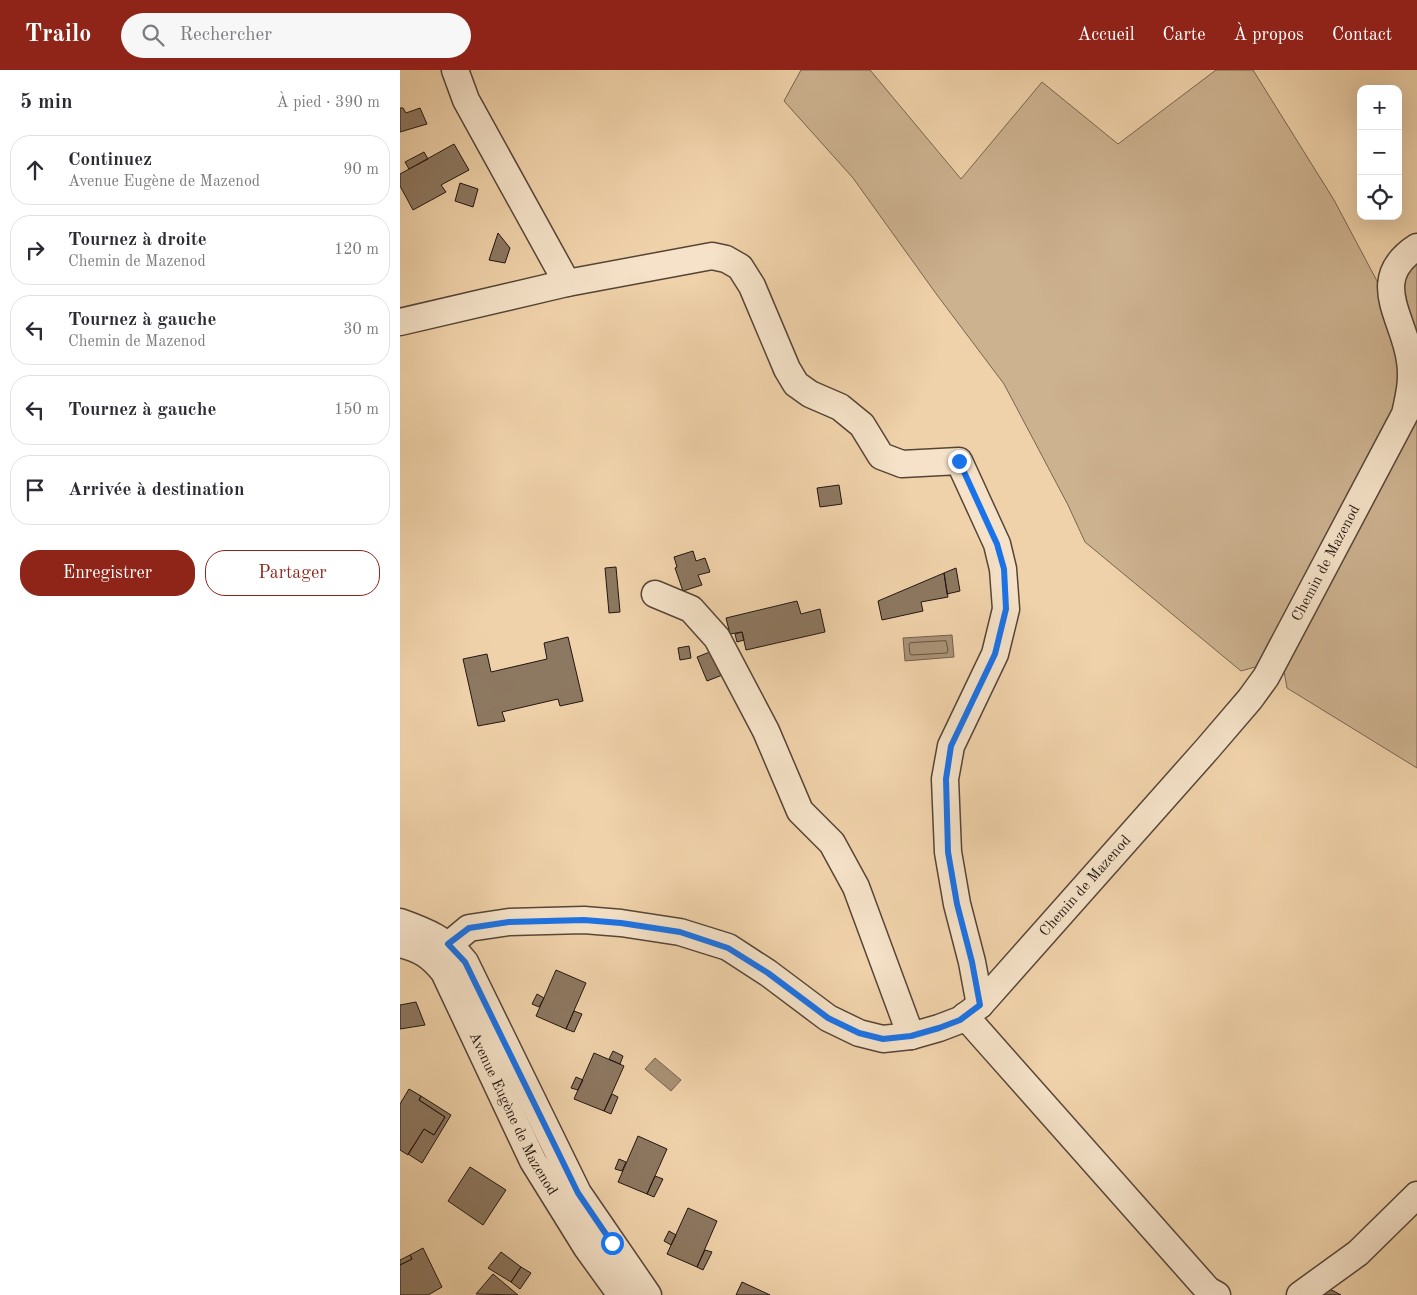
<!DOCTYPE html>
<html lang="fr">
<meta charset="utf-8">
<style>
:root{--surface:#fff;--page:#f7f7f7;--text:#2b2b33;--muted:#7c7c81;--line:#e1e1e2;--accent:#8f2418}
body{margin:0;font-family:"Old Standard TT",serif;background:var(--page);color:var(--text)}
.controls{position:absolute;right:15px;top:15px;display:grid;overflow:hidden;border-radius:10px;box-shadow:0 5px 20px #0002}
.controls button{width:45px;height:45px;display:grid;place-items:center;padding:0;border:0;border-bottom:1px solid var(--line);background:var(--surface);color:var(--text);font:25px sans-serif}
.stop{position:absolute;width:15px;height:15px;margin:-11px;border:4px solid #1a73e8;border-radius:50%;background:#fff}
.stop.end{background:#1a73e8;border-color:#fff;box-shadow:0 1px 5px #0008}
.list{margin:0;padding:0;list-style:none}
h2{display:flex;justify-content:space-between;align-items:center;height:65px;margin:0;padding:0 20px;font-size:21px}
h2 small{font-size:16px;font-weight:400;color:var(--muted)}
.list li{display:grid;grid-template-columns:32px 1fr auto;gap:15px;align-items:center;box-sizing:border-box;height:70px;margin:0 10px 10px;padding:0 10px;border:1px solid var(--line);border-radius:20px}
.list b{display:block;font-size:19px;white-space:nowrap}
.list p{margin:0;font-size:16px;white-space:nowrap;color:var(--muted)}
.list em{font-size:16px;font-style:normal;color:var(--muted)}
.actions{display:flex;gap:10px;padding:15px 20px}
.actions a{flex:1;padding:11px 0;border:1px solid var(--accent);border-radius:20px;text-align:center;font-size:18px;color:var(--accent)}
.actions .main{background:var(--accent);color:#fff}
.icon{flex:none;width:28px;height:28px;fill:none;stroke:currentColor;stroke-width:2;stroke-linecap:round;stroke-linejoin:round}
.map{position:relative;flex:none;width:1017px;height:1225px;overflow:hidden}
header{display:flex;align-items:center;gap:30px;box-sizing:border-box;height:70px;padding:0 25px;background:var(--accent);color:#fff}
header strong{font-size:24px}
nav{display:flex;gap:28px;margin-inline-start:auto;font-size:18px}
.search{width:350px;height:45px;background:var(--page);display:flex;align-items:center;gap:12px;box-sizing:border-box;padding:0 18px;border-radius:28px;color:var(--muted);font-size:19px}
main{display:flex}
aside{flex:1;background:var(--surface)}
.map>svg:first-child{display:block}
.green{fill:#cdb290;stroke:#786450}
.water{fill:#aa9276;stroke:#74604e}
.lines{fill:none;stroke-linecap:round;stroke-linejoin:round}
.shore{stroke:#665444;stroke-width:1}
.building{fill:#8d7861;stroke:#221611}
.minor-casing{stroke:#564537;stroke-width:29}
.minor{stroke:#f5e2c8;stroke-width:26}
.route{stroke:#1a73e8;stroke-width:6}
.labels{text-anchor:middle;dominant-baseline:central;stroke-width:4;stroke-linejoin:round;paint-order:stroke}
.street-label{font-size:15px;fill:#221611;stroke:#f5e2c8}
</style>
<header>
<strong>Trailo</strong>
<div class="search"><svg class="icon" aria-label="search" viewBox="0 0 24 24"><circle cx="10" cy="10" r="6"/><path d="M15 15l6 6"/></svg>Rechercher</div>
<nav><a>Accueil</a><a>Carte</a><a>À propos</a><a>Contact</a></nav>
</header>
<main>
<aside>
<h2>5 min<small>À pied · 390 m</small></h2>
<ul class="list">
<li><svg class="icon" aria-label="ahead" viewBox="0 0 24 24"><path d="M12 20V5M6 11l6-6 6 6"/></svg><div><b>Continuez</b><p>Avenue Eugène de Mazenod</p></div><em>90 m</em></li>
<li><svg class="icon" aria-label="right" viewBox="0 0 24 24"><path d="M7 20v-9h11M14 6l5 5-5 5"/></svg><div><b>Tournez à droite</b><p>Chemin de Mazenod</p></div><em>120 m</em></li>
<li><svg class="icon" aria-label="left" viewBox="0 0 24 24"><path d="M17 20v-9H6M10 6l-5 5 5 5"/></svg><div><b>Tournez à gauche</b><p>Chemin de Mazenod</p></div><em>30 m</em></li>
<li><svg class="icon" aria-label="left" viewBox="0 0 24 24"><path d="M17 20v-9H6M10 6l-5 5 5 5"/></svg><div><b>Tournez à gauche</b></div><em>150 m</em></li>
<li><svg class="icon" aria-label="arrive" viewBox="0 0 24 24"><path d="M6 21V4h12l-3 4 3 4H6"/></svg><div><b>Arrivée à destination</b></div></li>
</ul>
<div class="actions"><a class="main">Enregistrer</a><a>Partager</a></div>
</aside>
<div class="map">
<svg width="1017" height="1225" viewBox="0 0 1017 1225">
<rect width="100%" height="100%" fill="#f0d2aa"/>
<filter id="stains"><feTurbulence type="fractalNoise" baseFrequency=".004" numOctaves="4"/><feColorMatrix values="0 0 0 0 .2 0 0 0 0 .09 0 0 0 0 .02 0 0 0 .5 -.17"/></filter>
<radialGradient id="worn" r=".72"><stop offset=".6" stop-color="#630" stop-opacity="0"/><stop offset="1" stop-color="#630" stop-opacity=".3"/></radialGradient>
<path class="green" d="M401,0H470L561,109L642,12L718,74L816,0H853L934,130L977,211L983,230L997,261L1002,327L862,595L841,601L685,472L668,435L604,314L537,225L453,108L384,31Z
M1017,180V283L993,200Z
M1017,310V698L887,618L881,584Z"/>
<path class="water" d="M552,565L554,587L505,591L503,568Z
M255,988L281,1010L271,1021L245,999Z"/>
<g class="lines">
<path class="shore" d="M546,571L548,580L547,583L512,585L510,584L509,575L510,573Z"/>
</g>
<path class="building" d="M0,38H3L6,43L20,38L27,54L0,62Z
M54,74L69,100L41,115L46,122L13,140L0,116V104Z
M24,82L28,89L9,99L5,92Z
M60,113L78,119L73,137L55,131Z
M98,163L110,178L105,193L89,190Z
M439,415L442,434L420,437L417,418Z
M293,481L296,491L305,488L310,502L298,505L302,515L283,521L275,498L277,497L274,487Z
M216,497L220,542L209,543L205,498Z
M556,498L560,521L547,524L544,503Z
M544,503L548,527L521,532L523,541L482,550L478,531Z
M397,531L401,544L420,539L425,562L346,580L342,562L330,564L326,548Z
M342,562L344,570L337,572L335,564Z
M168,567L183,631L160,636L158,629L102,642L105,651L78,656L63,589L87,584L91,602L147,589L144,573Z
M289,576L291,588L280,590L278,578Z
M315,580L325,604L307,611L297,587Z
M156,900L186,913L166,959L136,946Z
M137,924L144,928L139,937L132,934Z
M16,932L25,955L0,959V935Z
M174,941L182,944L174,962L166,959Z
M213,981L223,986L220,994L209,989Z
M194,983L224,996L204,1041L174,1029Z
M176,1007L183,1010L178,1020L171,1018Z
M9,1019L21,1026L19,1030L45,1047L34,1065L24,1059L8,1085L0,1080V1034Z
M212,1024L218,1027L211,1044L204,1041Z
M21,1026L51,1045L22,1093L8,1084L24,1059L34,1065L45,1047L19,1030Z
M238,1066L267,1079L247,1124L218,1112Z
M219,1089L226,1092L222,1101L215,1099Z
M70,1097L106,1120L83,1155L48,1131Z
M255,1106L263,1109L254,1127L247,1124Z
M288,1138L317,1151L297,1197L267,1184Z
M269,1161L276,1165L271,1175L264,1171Z
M23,1178L42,1217L28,1225H0V1195L12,1189L10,1185Z
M305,1180L312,1182L303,1200L297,1197Z
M101,1182L121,1197L111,1212L88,1198Z
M10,1185L12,1189L0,1195V1190Z
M121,1197L131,1203L120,1219L111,1212Z
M93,1204L118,1225L76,1224Z
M342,1212L370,1225H336Z
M924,1216L941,1225H919Z"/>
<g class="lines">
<g class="minor-casing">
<g id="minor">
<path d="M167,213L312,186L326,189L340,197L352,216L387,299L396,314L410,324L440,337L462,355L481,386L502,394L559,391L597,474L603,499L606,539L595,584L551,676L545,709L548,782L557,834L572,892L580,935"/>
<path d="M0,252L167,213L66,30L55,0"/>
<path d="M255,524L291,539L317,568L366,661L400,741L432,773L456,817L511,966"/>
<path d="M0,852C25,861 48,870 65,892L178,1123L248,1225"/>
<path id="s1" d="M0,874C21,879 31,886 44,902L133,1091L187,1178L221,1225"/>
<path id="s2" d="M33,888L69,858L109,852L184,850L221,853L280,862L328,877L368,903L428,948L459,963L483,969L511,966L539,958L560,950L580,935L808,678L850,629L866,607L1005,344C1009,326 1013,310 1010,291C1005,248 966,210 1017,177"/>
<path d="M565,946L808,1220L817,1225"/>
<path d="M900,1225L958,1183L1017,1125"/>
</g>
</g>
<use href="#minor" class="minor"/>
</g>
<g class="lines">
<path class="route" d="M212,1173L178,1123L65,892L48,874L69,858L109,852L184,850L221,853L280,862L328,878L368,903L428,948L459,963L483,969L511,966L539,958L560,950L580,935L572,892L557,834L548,782L546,709L551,676L595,584L606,539L604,499L597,474L559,391"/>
</g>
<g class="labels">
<g class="street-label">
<text stroke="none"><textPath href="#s2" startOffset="1160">Chemin de Mazenod</textPath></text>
<text stroke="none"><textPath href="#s2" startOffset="755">Chemin de Mazenod</textPath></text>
<text stroke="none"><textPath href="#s1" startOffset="211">Avenue Eugène de Mazenod</textPath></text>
</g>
</g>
<rect width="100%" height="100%" filter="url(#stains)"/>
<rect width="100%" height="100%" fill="url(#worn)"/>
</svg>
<div class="controls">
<button>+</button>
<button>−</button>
<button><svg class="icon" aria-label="locate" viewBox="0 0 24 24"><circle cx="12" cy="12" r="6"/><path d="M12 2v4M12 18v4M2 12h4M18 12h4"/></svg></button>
</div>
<div class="stop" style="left:212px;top:1173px"></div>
<div class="stop end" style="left:559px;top:391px"></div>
</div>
</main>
